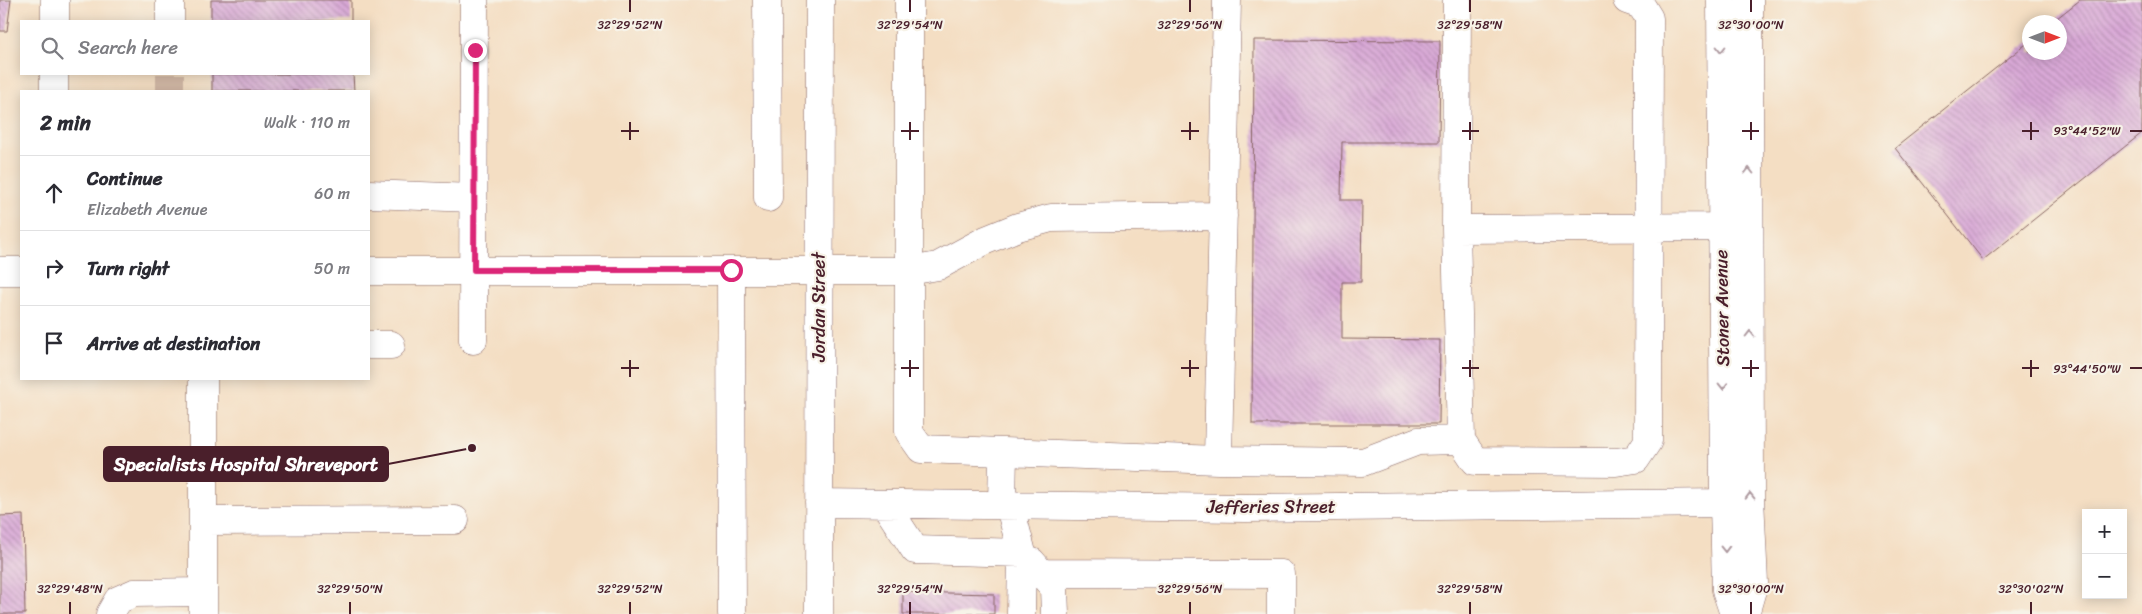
<!DOCTYPE html>
<meta charset="utf-8">
<style>
:root{--surface:#fff;--page:#f2f2f3;--text:#2b2b33;--muted:#7c7c81;--line:#e1e1e2}
body{margin:0;font-family:Sriracha,sans-serif;background:var(--page);color:var(--text)}
.controls{position:absolute;right:15px;bottom:15px;display:grid;overflow:hidden;border-radius:0px;box-shadow:0 2px 12px #0003}
.controls button{width:45px;height:45px;display:grid;place-items:center;padding:0;border:0;border-bottom:1px solid var(--line);background:var(--surface);color:var(--text);font:25px sans-serif}
.compass{position:absolute;left:2022px;top:15px;width:45px;height:45px;border-radius:50%;background:var(--surface);box-shadow:0 2px 12px #0003;rotate:90deg}
.stop{position:absolute;width:15px;height:15px;margin:-11px;border:4px solid #db2777;border-radius:50%;background:#fff}
.stop.end{background:#db2777;border-color:#fff;box-shadow:0 1px 5px #0008}
.list{margin:0;padding:0;list-style:none}
h2{display:flex;justify-content:space-between;align-items:center;height:65px;margin:0;padding:0 20px;font-size:21px}
h2 small{font-size:16px;font-weight:400;color:var(--muted)}
.list li{display:grid;grid-template-columns:32px 1fr auto;gap:15px;align-items:center;box-sizing:border-box;height:75px;padding:0 20px;border-top:1px solid var(--line)}
.list b{display:block;font-size:19px;white-space:nowrap}
.list p{margin:0;font-size:16px;white-space:nowrap;color:var(--muted)}
.list em{font-size:16px;font-style:normal;color:var(--muted)}
.icon{flex:none;width:28px;height:28px;fill:none;stroke:currentColor;stroke-width:2;stroke-linecap:round;stroke-linejoin:round}
.map{position:relative;flex:none;width:2142px;height:614px;overflow:hidden}
.search{position:absolute;background:var(--surface);box-shadow:0 2px 12px #0003;left:20px;top:20px;width:350px;height:55px;display:flex;align-items:center;gap:12px;box-sizing:border-box;padding:0 18px;border-radius:0px;color:var(--muted);font-size:19px}
.panel{position:absolute;background:var(--surface);box-shadow:0 2px 12px #0003;left:20px;top:90px;width:350px;height:290px;border-radius:0px}
.map>svg:first-child{display:block}
.building{fill:url(#building-back-hatch)}
.lines{fill:none;stroke-linecap:round;stroke-linejoin:round}
.minor-tunnel{stroke:#d2b8a5;stroke-width:28;stroke-dasharray:28 14;stroke-linecap:butt}
.minor-casing{stroke:#866260;stroke-width:29}
.minor{stroke:#fff;stroke-width:28}
.oneway{stroke:#ae9aa0}
.route{stroke:#db2777;stroke-width:6}
.ticks{fill:none;stroke:#4a1f2b;stroke-width:2}
.labels{text-anchor:middle;dominant-baseline:central;stroke-width:4.5;stroke-linejoin:round;paint-order:stroke}
.street-label{font-size:18px;fill:#4a1f2b;stroke:#f7f3e8}
.ticks-label{font-size:12px;text-anchor:middle;fill:#4a1f2b;stroke:#f7f3e8;stroke-width:4.5;stroke-linejoin:round;paint-order:stroke}
.leader{fill:none;stroke:#4a1f2b;stroke-width:2}
.callout-dot{fill:#4a1f2b;stroke:#f7f3e8;stroke-width:2}
.callout{fill:#4a1f2b;stroke:#4a1f2b;stroke-width:2}
.callout-label{font-size:19px;text-anchor:middle;font-weight:bold;fill:#fff}
</style>
<div class="map">
<svg width="2142" height="614" viewBox="0 0 2142 614">
<defs>
<pattern id="building-back-hatch" width="6" height="6" patternUnits="userSpaceOnUse" patternTransform="scale(1.25)"><rect width="6" height="6" fill="#d9a9d7"/><path d="M-1 5l2 2M0 0l6 6M5-1l2 2" fill="none" stroke="#b289af"/></pattern>
</defs>
<rect width="100%" height="100%" fill="#f7f3e8"/>
<filter id="ink" filterUnits="userSpaceOnUse"><feTurbulence type="fractalNoise" baseFrequency=".02" numOctaves="2"/><feDisplacementMap in="SourceGraphic" scale="10" xChannelSelector="R" yChannelSelector="G"/><feConvolveMatrix kernelMatrix="1 2 1 2 8 2 1 2 1" color-interpolation-filters="sRGB"/></filter>
<filter id="wash" filterUnits="userSpaceOnUse"><feTurbulence type="fractalNoise" baseFrequency=".0096" numOctaves="4" result="noise"/><feDisplacementMap in="SourceGraphic" scale="20" xChannelSelector="R" yChannelSelector="G"/><feGaussianBlur stdDeviation="1.12" result="paint"/><feColorMatrix in="noise" values="0 0 0 0 0 0 0 0 0 0 0 0 0 0 0 0 0 1.4 0 .05"/><feComposite in="paint" operator="in"/></filter>
<g filter="url(#wash)">
<rect width="100%" height="100%" fill="#f4dec3"/>
<g id="blocks">
<path class="building" d="M0,0H11L7,31H0Z
M211,0H351V21H211Z
M2080,0H2142V133L1983,260L1895,148L2030,41V52H2060V22H2052Z
M1254,40L1440,41L1439,142H1342L1341,200H1362L1361,282H1342V339L1440,340L1439,424H1252Z
M212,74H353L354,91H212Z
M23,515L25,614H0V516Z
M903,592L994,594V614H903Z"/>
</g>
</g>
<g filter="url(#ink)">
<use href="#blocks" fill-opacity="0" stroke="#866260" stroke-width="1"/>
<g class="lines">
<path class="minor-tunnel" d="M170,74V91"/>
<g class="minor-casing">
<path id="minor" d="M170,0V21
M767,0L768,198
M909,0V432L921,449L1218,460L1227,0
M1457,0L1456,229L1461,440L1475,461L1616,462L1636,459L1648,441L1649,18L1641,5L1627,0
M1721,0L1724,503L1726,590L1734,614
M55,21V0
M54,91V74
M369,194L473,198
M1456,229L1721,227
M0,271H21
M369,271H909L938,266L986,240L1018,227L1051,218L1223,216
M731,271L732,614
M473,340L474,0
M369,345H391
M203,379V614
M1218,460L1363,462L1418,441L1461,440
M819,503L1245,508L1724,503
M885,504L915,550L1022,553L1010,507
M1002,505L1003,452
M203,521L455,520
M1032,562L1054,588L1055,614
M1043,573L1281,574V614
M110,614L118,600L134,593L203,592
M819,614L820,0
M1021,614L1022,553
M1745,614L1754,583L1750,498L1749,0"/>
</g>
<use href="#minor" class="minor"/>
</g>
<defs><path id="oneway-chevron" d="M-2-3.5L2.5 0L-2 3.5" fill="none" stroke-width="1.6" stroke-linecap="round" stroke-linejoin="round" transform="scale(1.25)"/></defs>
<g class="oneway">
<use href="#oneway-chevron" transform="translate(1721 49) rotate(90)"/>
<use href="#oneway-chevron" transform="translate(1749 171) rotate(-90)"/>
<use href="#oneway-chevron" transform="translate(1750 334) rotate(-90)"/>
<use href="#oneway-chevron" transform="translate(1723 386) rotate(89)"/>
<use href="#oneway-chevron" transform="translate(1750 496) rotate(-91)"/>
<use href="#oneway-chevron" transform="translate(1725 549) rotate(89)"/>
</g>
</g>
<g class="lines" filter="url(#ink)">
<path class="route" d="M475,50L474,270H731"/>
</g>
<path class="ticks" d="M630,0V12M910,0V12M1190,0V12M1470,0V12M1751,0V12M630,122V140M910,122V140M1190,122V140M1470,122V140M1751,122V140M2031,122V140M621,131H639M901,131H919M1181,131H1199M1462,131H1479M1742,131H1759M2022,131H2039M2130,131H2142M630,360V377M910,360V377M1190,360V377M1470,360V377M1751,360V377M2031,360V377M621,368H639M901,368H919M1181,368H1199M1462,368H1479M1742,368H1759M2022,368H2039M2130,368H2142M70,602V614M350,602V614M630,602V614M910,602V614M1190,602V614M1470,602V614M1751,602V614M2031,602V614"/>
<g class="labels">
<g class="street-label">
<text transform="translate(819 307) rotate(-90)">Jordan Street</text>
<text transform="translate(1722 308) rotate(-91)">Stoner Avenue</text>
<text x="1271" y="507">Jefferies Street</text>
</g>
</g>
<g class="ticks-label">
<text x="630" y="29">32°29'52"N</text>
<text x="910" y="29">32°29'54"N</text>
<text x="1190" y="29">32°29'56"N</text>
<text x="1470" y="29">32°29'58"N</text>
<text x="1751" y="29">32°30'00"N</text>
<text x="2087" y="135">93°44'52"W</text>
<text x="2087" y="373">93°44'50"W</text>
<text x="70" y="593">32°29'48"N</text>
<text x="350" y="593">32°29'50"N</text>
<text x="630" y="593">32°29'52"N</text>
<text x="910" y="593">32°29'54"N</text>
<text x="1190" y="593">32°29'56"N</text>
<text x="1470" y="593">32°29'58"N</text>
<text x="1751" y="593">32°30'00"N</text>
<text x="2031" y="593">32°30'02"N</text>
</g>
<path class="leader" d="M472 448L388 464"/>
<circle class="callout-dot" cx="472" cy="448" r="5"/>
<rect class="callout" x="104" y="447" width="284" height="34" rx="5"/>
<g class="callout-label">
<text x="246" y="471">Specialists Hospital Shreveport</text>
</g>
</svg>
<div class="controls">
<button>+</button>
<button>−</button>
</div>
<svg class="compass" viewBox="-18 -18 36 36"><path d="M0-13l5 13h-10z" fill="#e53935"/><path d="M0 13l5-13h-10z" fill="#7c7c81"/></svg>
<div class="stop" style="left:731px;top:270px"></div>
<div class="stop end" style="left:475px;top:50px"></div>
<div class="search"><svg class="icon" aria-label="search" viewBox="0 0 24 24"><circle cx="10" cy="10" r="6"/><path d="M15 15l6 6"/></svg>Search here</div>
<section class="panel">
<h2>2 min<small>Walk · 110 m</small></h2>
<ul class="list">
<li><svg class="icon" aria-label="ahead" viewBox="0 0 24 24"><path d="M12 20V5M6 11l6-6 6 6"/></svg><div><b>Continue</b><p>Elizabeth Avenue</p></div><em>60 m</em></li>
<li><svg class="icon" aria-label="right" viewBox="0 0 24 24"><path d="M7 20v-9h11M14 6l5 5-5 5"/></svg><div><b>Turn right</b></div><em>50 m</em></li>
<li><svg class="icon" aria-label="arrive" viewBox="0 0 24 24"><path d="M6 21V4h12l-3 4 3 4H6"/></svg><div><b>Arrive at destination</b></div></li>
</ul>
</section>
</div>
